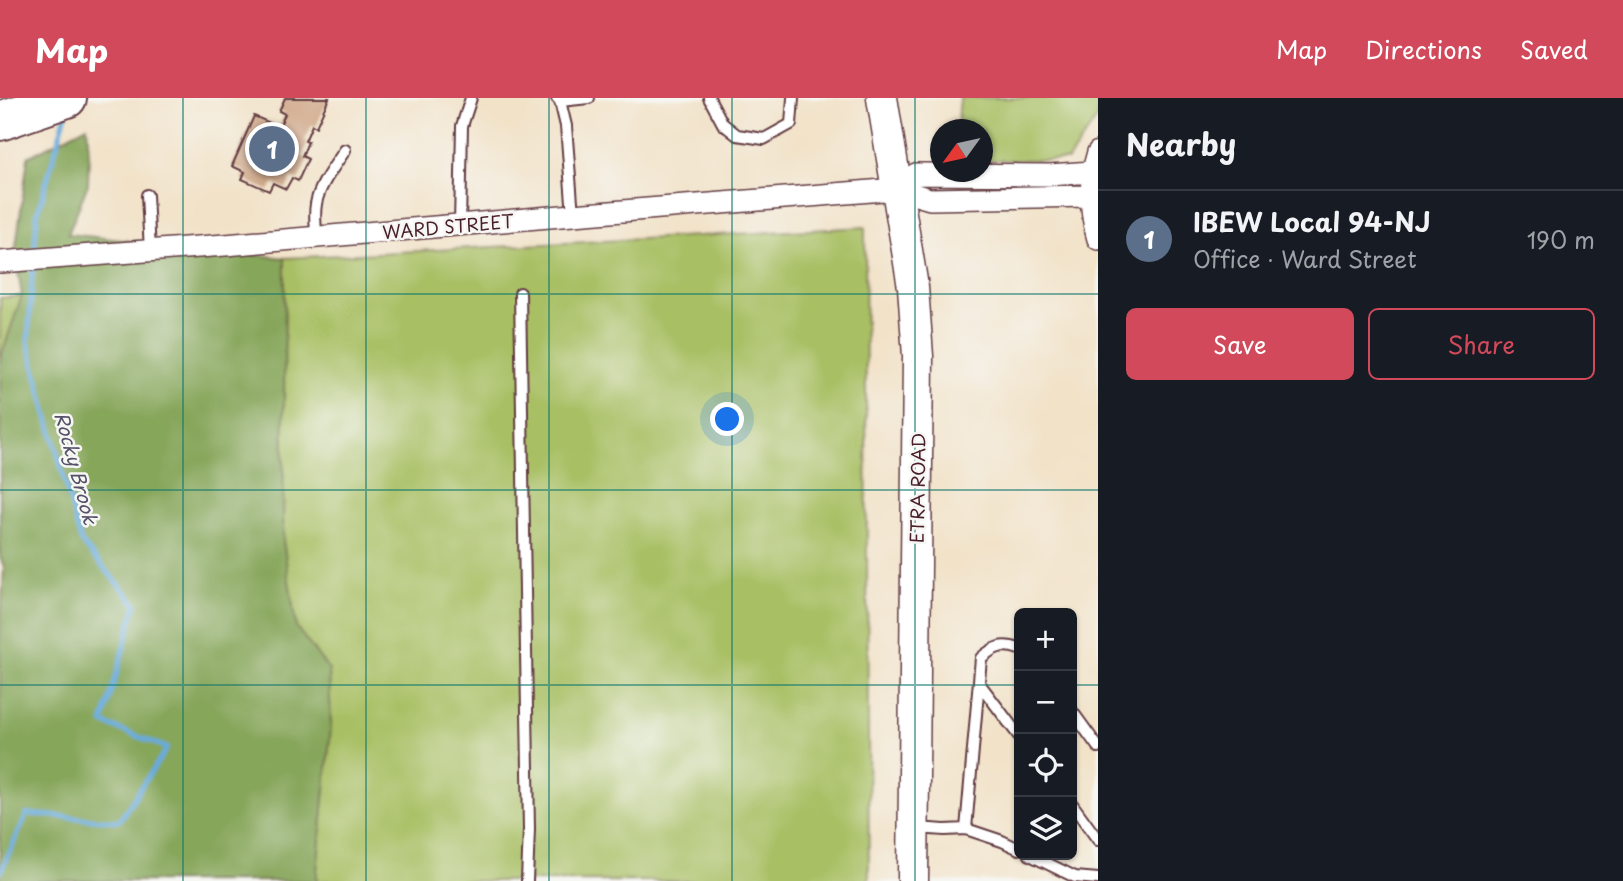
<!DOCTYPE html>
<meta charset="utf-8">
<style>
:root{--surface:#171b24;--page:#20242c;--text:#f1f3f6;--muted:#9ea1a6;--line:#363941;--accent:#d1495b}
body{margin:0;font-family:"Playpen Sans",sans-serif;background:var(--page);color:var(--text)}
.controls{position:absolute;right:21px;bottom:21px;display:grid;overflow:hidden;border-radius:10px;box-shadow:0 2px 5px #0004}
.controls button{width:63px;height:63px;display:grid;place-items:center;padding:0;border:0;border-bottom:2px solid var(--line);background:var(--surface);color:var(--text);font:35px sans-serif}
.compass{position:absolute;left:930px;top:21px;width:63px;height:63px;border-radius:50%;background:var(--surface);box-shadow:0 2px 5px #0004;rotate:237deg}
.you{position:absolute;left:728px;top:322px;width:24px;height:24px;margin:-18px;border:5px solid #fff;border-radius:50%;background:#1a73e8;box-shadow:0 0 0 10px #1a73e833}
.badge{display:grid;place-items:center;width:46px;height:46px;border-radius:50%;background:var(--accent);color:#fff;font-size:23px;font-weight:700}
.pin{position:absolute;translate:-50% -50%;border:4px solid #fff;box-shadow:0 2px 7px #0006}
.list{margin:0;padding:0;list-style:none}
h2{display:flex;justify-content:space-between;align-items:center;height:91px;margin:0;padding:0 28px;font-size:30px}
h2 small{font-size:23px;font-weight:400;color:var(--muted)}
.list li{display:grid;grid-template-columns:46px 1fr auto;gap:21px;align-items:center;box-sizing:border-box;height:98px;padding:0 28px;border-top:2px solid var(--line)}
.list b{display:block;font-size:26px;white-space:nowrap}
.list p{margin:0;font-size:23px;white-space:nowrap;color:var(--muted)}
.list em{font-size:23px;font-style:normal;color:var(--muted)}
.actions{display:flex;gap:14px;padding:21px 28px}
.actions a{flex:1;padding:16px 0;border:2px solid var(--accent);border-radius:10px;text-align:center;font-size:24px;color:var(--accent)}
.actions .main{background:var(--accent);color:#fff}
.icon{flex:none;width:38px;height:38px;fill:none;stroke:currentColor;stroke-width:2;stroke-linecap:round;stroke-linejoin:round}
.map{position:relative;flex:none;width:1098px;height:783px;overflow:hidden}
header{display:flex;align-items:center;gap:42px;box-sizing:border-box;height:98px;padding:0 35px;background:var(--accent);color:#fff}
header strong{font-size:33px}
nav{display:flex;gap:38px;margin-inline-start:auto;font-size:24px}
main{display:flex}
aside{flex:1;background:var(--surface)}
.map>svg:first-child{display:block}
.green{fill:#a8bf64;stroke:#796f48;stroke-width:2}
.forest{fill:#86a65a;stroke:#686242;stroke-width:2}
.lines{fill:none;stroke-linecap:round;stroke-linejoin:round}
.stream{stroke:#68abdc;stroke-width:5}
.building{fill:#cca07f}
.service-casing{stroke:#633c43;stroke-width:14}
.minor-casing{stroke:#633c43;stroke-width:24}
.secondary-casing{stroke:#633c43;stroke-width:33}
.motorway-casing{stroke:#633c43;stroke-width:42}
.service{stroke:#fff;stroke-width:10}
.minor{stroke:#fff;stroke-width:21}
.secondary{stroke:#fff;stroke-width:30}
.motorway{stroke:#fff;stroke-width:38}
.grid{fill:none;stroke:#0f766e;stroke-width:2;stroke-opacity:0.55}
.labels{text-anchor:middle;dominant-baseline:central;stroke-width:5;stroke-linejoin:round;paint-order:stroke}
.street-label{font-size:18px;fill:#4a1f2b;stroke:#f6f6f2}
.water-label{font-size:19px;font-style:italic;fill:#545069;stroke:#f6f6f2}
</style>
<header>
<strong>Map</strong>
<nav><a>Map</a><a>Directions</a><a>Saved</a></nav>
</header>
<main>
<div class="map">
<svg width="1098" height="783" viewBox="0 0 1098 783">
<rect width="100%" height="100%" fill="#f6f6f2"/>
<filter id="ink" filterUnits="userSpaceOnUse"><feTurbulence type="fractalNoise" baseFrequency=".0143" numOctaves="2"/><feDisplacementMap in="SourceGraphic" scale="14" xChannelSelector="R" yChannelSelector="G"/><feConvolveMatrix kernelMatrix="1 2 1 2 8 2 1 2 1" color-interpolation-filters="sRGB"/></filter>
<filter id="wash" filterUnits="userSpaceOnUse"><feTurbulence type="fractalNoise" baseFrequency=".00686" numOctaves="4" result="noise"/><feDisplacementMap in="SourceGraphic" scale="28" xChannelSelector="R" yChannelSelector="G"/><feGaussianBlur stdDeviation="1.57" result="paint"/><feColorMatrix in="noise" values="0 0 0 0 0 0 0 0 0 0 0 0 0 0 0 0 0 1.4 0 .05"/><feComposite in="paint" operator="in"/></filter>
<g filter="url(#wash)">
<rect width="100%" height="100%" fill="#f2e2c8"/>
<path class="green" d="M960,0H1098V19L1068,62H983L982,32L957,31Z
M865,129L869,783H316L331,628L329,573L296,530L283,443L285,160Z
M22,198L0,261V200Z"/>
<path class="forest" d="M87,28L89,56L88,86L68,136L285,160L283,443L296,529L329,572L331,628L316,783H0V537L4,469L0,459V261L22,198L15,156L28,59Z"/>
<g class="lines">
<path class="stream" d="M34,156L37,117L66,16
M0,775L27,716L119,723L167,650L103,625L136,506L81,444L28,245L33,166"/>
</g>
<g id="blocks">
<path class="building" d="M285,0H329L316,29L312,27L305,43L308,44L302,58L308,61L298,83L292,80L286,91L273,85L269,93L242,81L245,74L232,68L254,18L279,29L285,16L279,13Z"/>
</g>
</g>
<g filter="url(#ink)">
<use href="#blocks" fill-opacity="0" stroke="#633c43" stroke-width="2"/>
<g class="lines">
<g class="service-casing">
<path id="service" d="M557,0L560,3L566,28L573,117
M709,0L723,26L737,37L764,41L791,26L793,0
M560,3L589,0
M147,97L150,153
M460,127L462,28L471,0
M316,139C316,128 314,117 316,106C319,87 335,68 345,52
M520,195L529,731L527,783
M979,585L1019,638
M1072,613L1098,649
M1072,706L1098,742
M916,730L945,732L966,731L1002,743L1019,751
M966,731L981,560C994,549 1002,545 1019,551
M1030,757L1075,779L1098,781"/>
</g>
<g class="minor-casing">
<path id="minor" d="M1098,54C1089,83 1089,111 1098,141
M896,91L916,76L1049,77L1092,74
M0,164L225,147L573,117L896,91L930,101L1091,98"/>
</g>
<g class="secondary-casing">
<path id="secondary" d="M882,0L913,189L918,258L913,783"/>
</g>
<g class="motorway-casing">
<path id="motorway" d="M0,23L67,0"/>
</g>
<use href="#service" class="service"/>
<use href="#minor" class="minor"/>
<use href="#secondary" class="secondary"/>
<use href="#motorway" class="motorway"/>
</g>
</g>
<path class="grid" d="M183,0V783M366,0V783M549,0V783M732,0V783M915,0V783M0,196H1098M0,392H1098M0,587H1019M1072,587H1098"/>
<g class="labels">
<g class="street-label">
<text transform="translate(448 128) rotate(-5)">WARD STREET</text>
<text transform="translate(917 390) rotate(-89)">ETRA ROAD</text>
</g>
<g class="water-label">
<text transform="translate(77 370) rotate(75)">Rocky Brook</text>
</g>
</g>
</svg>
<div class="controls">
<button>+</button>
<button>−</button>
<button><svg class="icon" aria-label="locate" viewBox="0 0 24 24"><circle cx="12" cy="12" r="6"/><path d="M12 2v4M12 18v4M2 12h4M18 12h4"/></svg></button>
<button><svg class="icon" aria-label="layers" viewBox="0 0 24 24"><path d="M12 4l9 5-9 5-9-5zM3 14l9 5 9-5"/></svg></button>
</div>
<svg class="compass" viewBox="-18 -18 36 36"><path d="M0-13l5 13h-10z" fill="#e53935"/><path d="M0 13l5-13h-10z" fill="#9ea1a6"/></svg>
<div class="you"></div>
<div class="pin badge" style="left:272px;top:51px;background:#5c6f8a">1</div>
</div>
<aside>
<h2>Nearby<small></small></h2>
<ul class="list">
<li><span class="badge" style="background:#5c6f8a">1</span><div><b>IBEW Local 94-NJ</b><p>Office · Ward Street</p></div><em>190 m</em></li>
</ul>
<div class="actions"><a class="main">Save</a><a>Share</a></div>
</aside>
</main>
